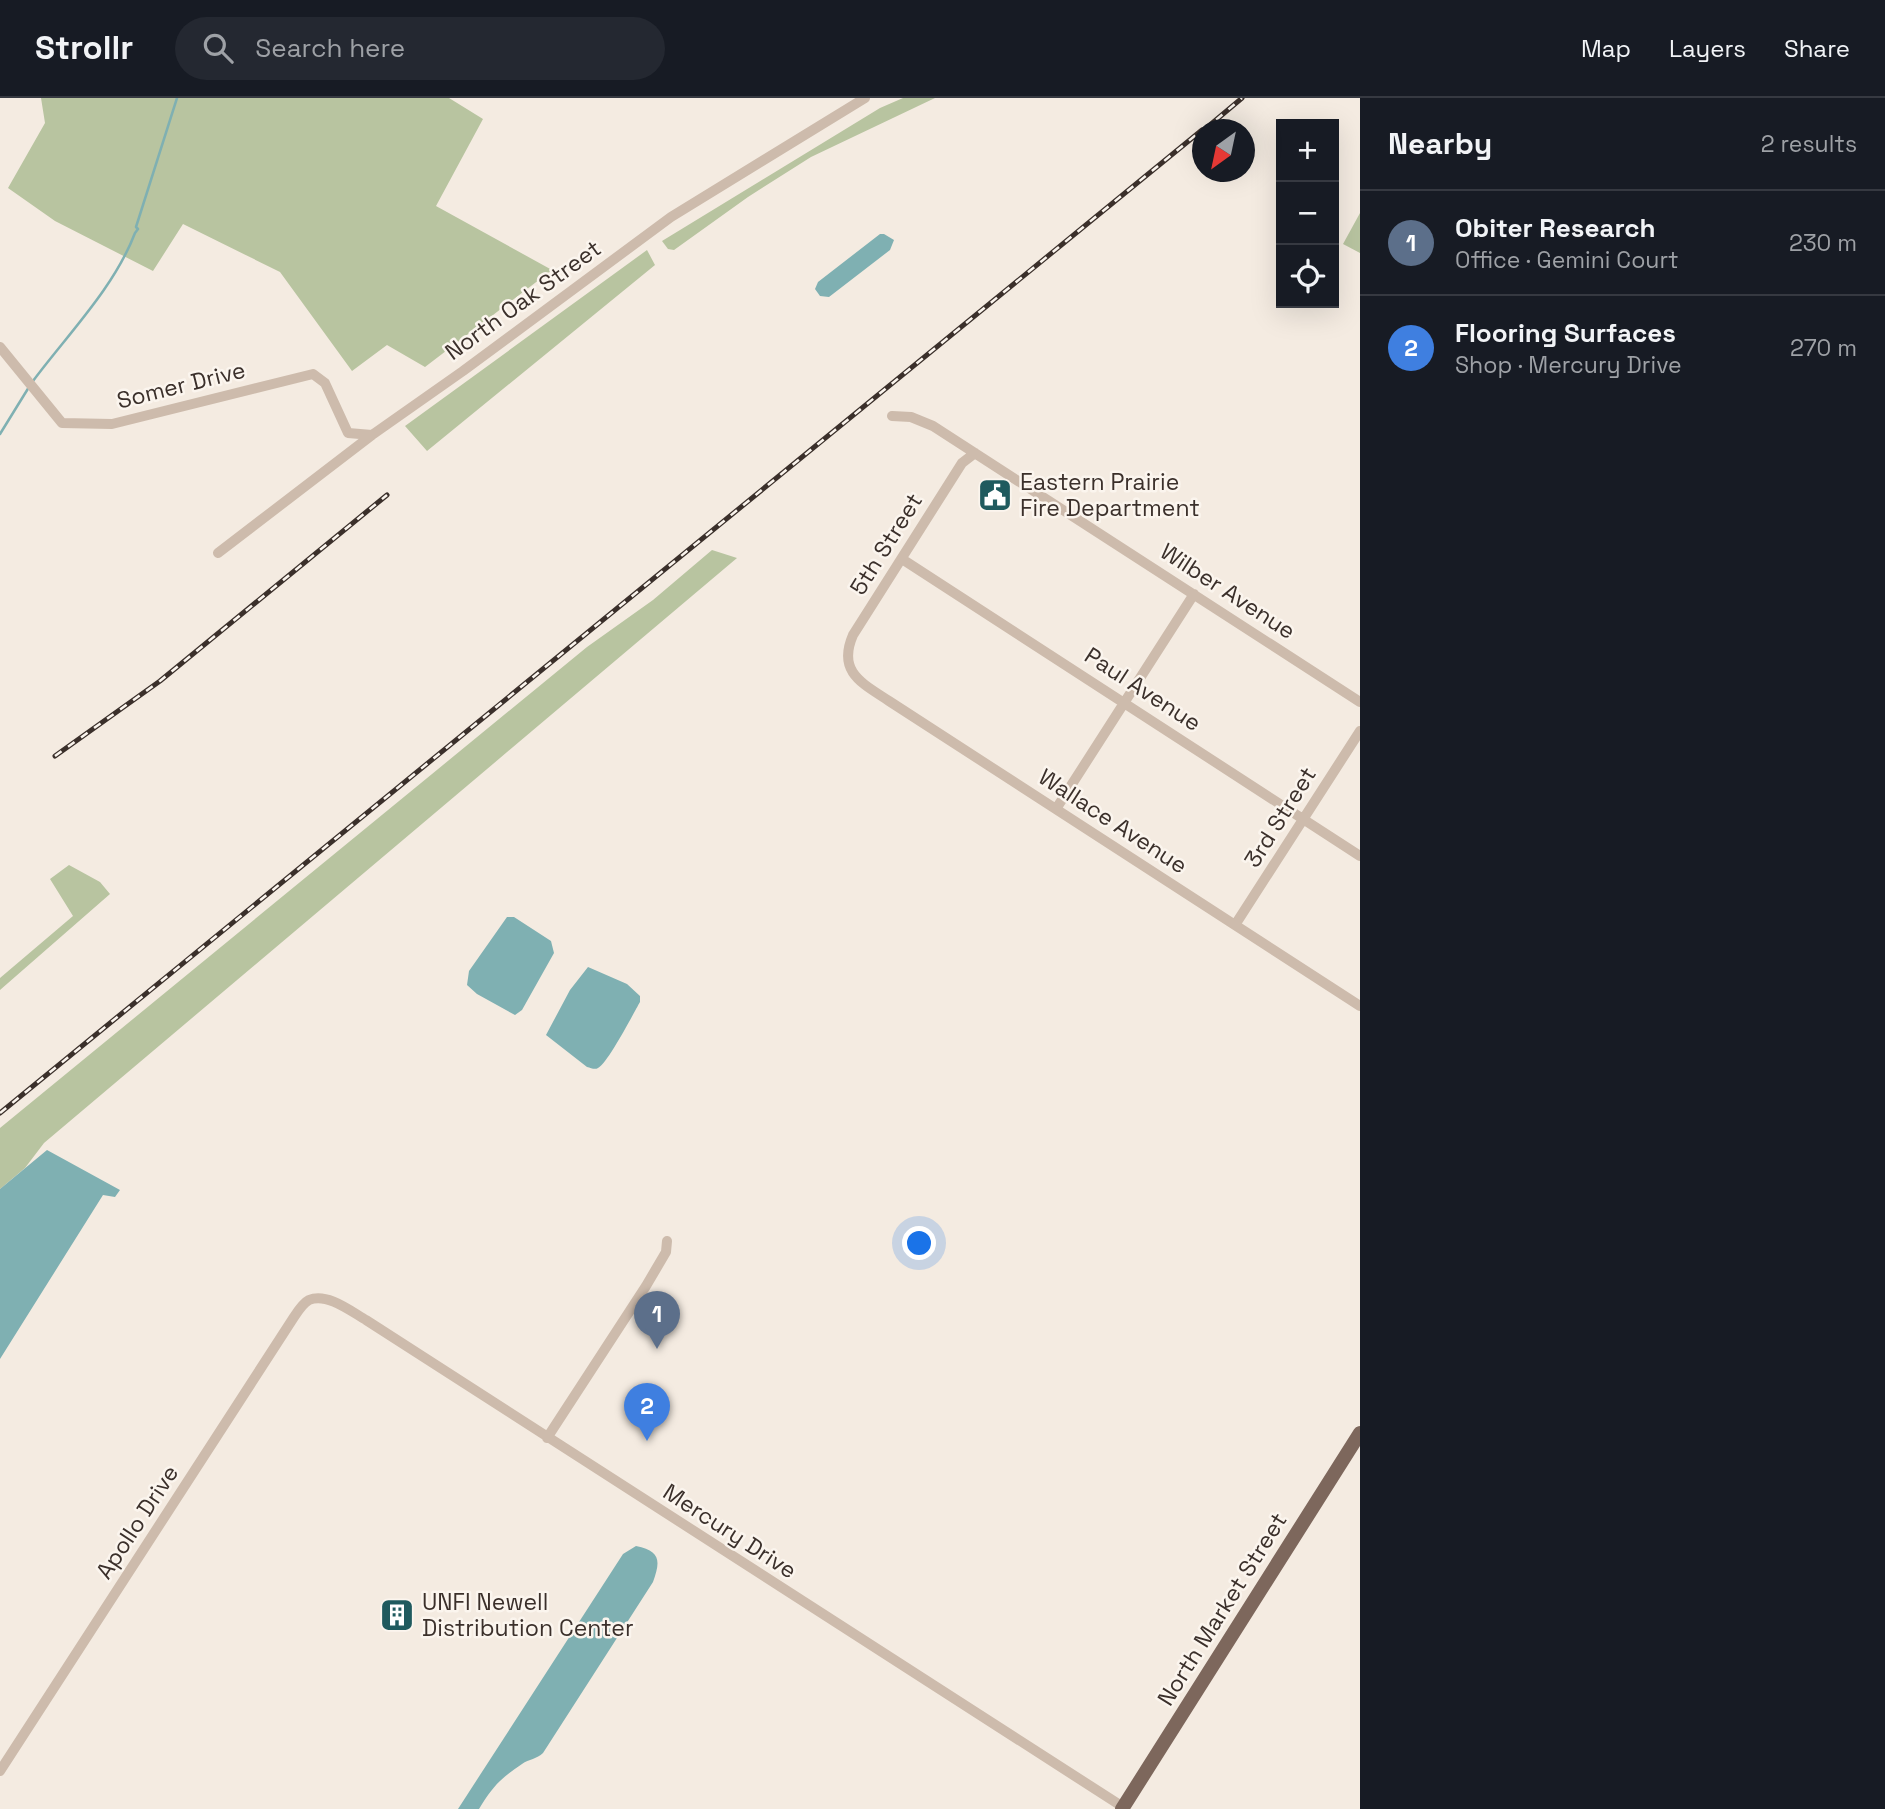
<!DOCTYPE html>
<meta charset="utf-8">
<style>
:root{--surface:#171b24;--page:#242831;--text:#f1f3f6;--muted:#9ea1a6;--line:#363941;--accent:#92aeb2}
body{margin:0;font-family:"Space Grotesk",sans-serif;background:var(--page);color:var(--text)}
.controls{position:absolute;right:21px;top:21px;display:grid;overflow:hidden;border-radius:0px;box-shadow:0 7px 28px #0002}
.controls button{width:63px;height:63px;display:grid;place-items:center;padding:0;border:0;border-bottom:2px solid var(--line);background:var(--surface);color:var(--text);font:35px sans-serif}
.compass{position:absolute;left:1192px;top:21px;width:63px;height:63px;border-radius:50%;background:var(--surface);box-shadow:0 7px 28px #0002;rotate:213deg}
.you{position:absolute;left:920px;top:1146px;width:24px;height:24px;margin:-18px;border:5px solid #fff;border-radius:50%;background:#1a73e8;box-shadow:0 0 0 10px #1a73e833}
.badge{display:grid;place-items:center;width:46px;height:46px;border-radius:50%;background:var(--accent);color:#fff;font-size:23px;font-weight:700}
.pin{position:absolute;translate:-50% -58px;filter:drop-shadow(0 2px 4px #0008)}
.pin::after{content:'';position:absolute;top:37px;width:24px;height:21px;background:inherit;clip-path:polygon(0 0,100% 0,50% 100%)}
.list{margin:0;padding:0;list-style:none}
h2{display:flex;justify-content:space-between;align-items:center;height:91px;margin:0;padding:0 28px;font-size:30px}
h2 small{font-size:23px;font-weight:400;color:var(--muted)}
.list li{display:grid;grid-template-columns:46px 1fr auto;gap:21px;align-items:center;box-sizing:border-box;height:105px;padding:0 28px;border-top:2px solid var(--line)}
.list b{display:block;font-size:26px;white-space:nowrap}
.list p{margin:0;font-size:23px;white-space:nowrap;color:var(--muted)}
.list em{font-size:23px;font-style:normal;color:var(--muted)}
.icon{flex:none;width:38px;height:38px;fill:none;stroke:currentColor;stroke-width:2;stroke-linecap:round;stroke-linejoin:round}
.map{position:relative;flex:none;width:1360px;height:1711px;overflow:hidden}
header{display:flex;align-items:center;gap:42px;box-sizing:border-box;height:98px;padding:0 35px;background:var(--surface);border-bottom:2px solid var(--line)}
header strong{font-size:33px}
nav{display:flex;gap:38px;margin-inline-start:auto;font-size:24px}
.search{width:490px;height:63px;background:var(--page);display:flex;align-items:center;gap:18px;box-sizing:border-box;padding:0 24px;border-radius:38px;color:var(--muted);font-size:26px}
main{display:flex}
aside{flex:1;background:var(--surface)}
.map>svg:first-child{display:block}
.green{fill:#b8c4a0}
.water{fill:#7fb0b2}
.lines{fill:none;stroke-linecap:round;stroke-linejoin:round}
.stream{stroke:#7fb0b2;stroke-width:2.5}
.minor{stroke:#cdbbac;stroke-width:10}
.major{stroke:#7d675c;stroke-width:14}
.rail-casing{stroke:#3b302b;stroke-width:5}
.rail{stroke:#fbf5ee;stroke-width:2.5;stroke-dasharray:8;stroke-linecap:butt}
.labels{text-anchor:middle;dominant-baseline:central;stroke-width:5;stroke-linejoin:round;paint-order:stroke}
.street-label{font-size:23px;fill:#3b302b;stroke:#fbf5ee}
.poi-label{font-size:23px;fill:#3b302b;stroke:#fbf5ee;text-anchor:start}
</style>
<header>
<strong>Strollr</strong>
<div class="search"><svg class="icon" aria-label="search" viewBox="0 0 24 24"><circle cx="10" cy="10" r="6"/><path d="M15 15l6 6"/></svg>Search here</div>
<nav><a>Map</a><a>Layers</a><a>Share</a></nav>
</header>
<main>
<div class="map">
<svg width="1360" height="1711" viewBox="0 0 1360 1711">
<rect width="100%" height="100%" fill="#f4ebe1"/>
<path class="green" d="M41,0H449L483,21L436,108L552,172L425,269L387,247L352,273L280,174L183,126L153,173L55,123L8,90L45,25Z
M903,0H935L811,59L748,99L674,152L668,151L662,143L880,10Z
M1360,115V155L1343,146Z
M647,152L655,167L427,353L405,328Z
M712,452L737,460L44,1045L25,1070L0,1091V1030L587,549L653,502Z
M69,767L100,784L110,796L0,892V880L73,818L50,781Z"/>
<path class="water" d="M880,136H884L894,142L890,152L829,199L820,198L815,191L818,184Z
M507,819H514L551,843L554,855L522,912L515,917L477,896L467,887L469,873Z
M588,869L627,886L640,898V904C633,916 608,965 598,970C595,972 591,970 587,969L546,937L570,892Z
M47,1052L120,1092L115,1099L103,1097L0,1261V1091Z
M636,1448C660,1453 661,1462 653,1484L543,1655C537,1661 529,1661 522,1666C500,1681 493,1688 479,1711H458L623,1456Z"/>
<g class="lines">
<path class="stream" d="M33,283C68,236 114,190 135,135L138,131L136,129L177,0
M0,336L29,289"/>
<path class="minor" d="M0,249L62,325L112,326L313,276L325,285L348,335L372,337
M892,318L911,319L933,328L1360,604
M975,355L962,365L853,537C837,574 862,585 889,603L1360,908
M218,455L372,337L463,273L671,119L865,0
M902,461L1360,758
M1056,711L1194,496
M1235,827L1360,633
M547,1340L646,1188L666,1154L667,1143
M0,1673L294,1219C298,1213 303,1205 309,1202C327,1194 352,1214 366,1222L1123,1709"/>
<path class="major" d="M1122,1711L1360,1335"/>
<g class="rail-casing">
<path id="rail" d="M1204,32L1242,0
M55,658L160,583L387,397
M0,1015L1202,32"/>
</g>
<use href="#rail" class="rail"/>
</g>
<defs>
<g id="civic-square" transform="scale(1.75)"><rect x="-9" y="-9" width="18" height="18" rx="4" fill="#1f5a5e" stroke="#fbf5ee"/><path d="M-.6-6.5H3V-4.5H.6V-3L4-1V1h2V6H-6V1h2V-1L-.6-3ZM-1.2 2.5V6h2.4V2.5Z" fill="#fff"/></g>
<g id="building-square" transform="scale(1.75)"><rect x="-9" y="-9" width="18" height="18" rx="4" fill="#1f5a5e" stroke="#fbf5ee"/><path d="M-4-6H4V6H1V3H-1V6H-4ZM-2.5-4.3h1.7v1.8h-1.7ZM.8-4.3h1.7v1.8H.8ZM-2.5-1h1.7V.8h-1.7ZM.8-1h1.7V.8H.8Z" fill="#fff"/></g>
</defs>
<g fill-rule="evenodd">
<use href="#civic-square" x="995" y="397"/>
<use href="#building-square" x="397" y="1517"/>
</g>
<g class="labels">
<g class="street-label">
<text transform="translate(523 202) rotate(-36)">North Oak Street</text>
<text transform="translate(181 287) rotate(-14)">Somer Drive</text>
<text transform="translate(886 446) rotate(-58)">5th Street</text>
<text transform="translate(1228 493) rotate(33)">Wilber Avenue</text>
<text transform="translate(1143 591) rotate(33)">Paul Avenue</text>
<text transform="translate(1280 719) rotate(-58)">3rd Street</text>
<text transform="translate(1113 723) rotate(33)">Wallace Avenue</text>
<text transform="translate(137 1424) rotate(-57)">Apollo Drive</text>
<text transform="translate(730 1433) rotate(33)">Mercury Drive</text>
<text transform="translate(1222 1511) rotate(-58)">North Market Street</text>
</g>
<g class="poi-label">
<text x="1020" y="384">Eastern Prairie<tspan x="1020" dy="26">Fire Department</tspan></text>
<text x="422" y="1504">UNFI Newell<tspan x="422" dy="26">Distribution Center</tspan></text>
</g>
</g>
</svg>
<div class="controls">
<button>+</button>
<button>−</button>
<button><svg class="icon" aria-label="locate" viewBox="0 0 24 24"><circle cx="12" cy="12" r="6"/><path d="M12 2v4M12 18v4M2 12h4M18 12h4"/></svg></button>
</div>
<svg class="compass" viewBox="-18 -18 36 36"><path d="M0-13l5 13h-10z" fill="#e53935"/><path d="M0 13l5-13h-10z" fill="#9ea1a6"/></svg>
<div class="you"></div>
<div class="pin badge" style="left:657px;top:1251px;background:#5c6f8a">1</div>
<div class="pin badge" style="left:647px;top:1343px;background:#3f7fe0">2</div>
</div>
<aside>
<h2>Nearby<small>2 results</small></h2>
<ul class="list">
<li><span class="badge" style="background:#5c6f8a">1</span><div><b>Obiter Research</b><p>Office · Gemini Court</p></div><em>230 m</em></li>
<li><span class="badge" style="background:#3f7fe0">2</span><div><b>Flooring Surfaces</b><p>Shop · Mercury Drive</p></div><em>270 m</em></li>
</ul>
</aside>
</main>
